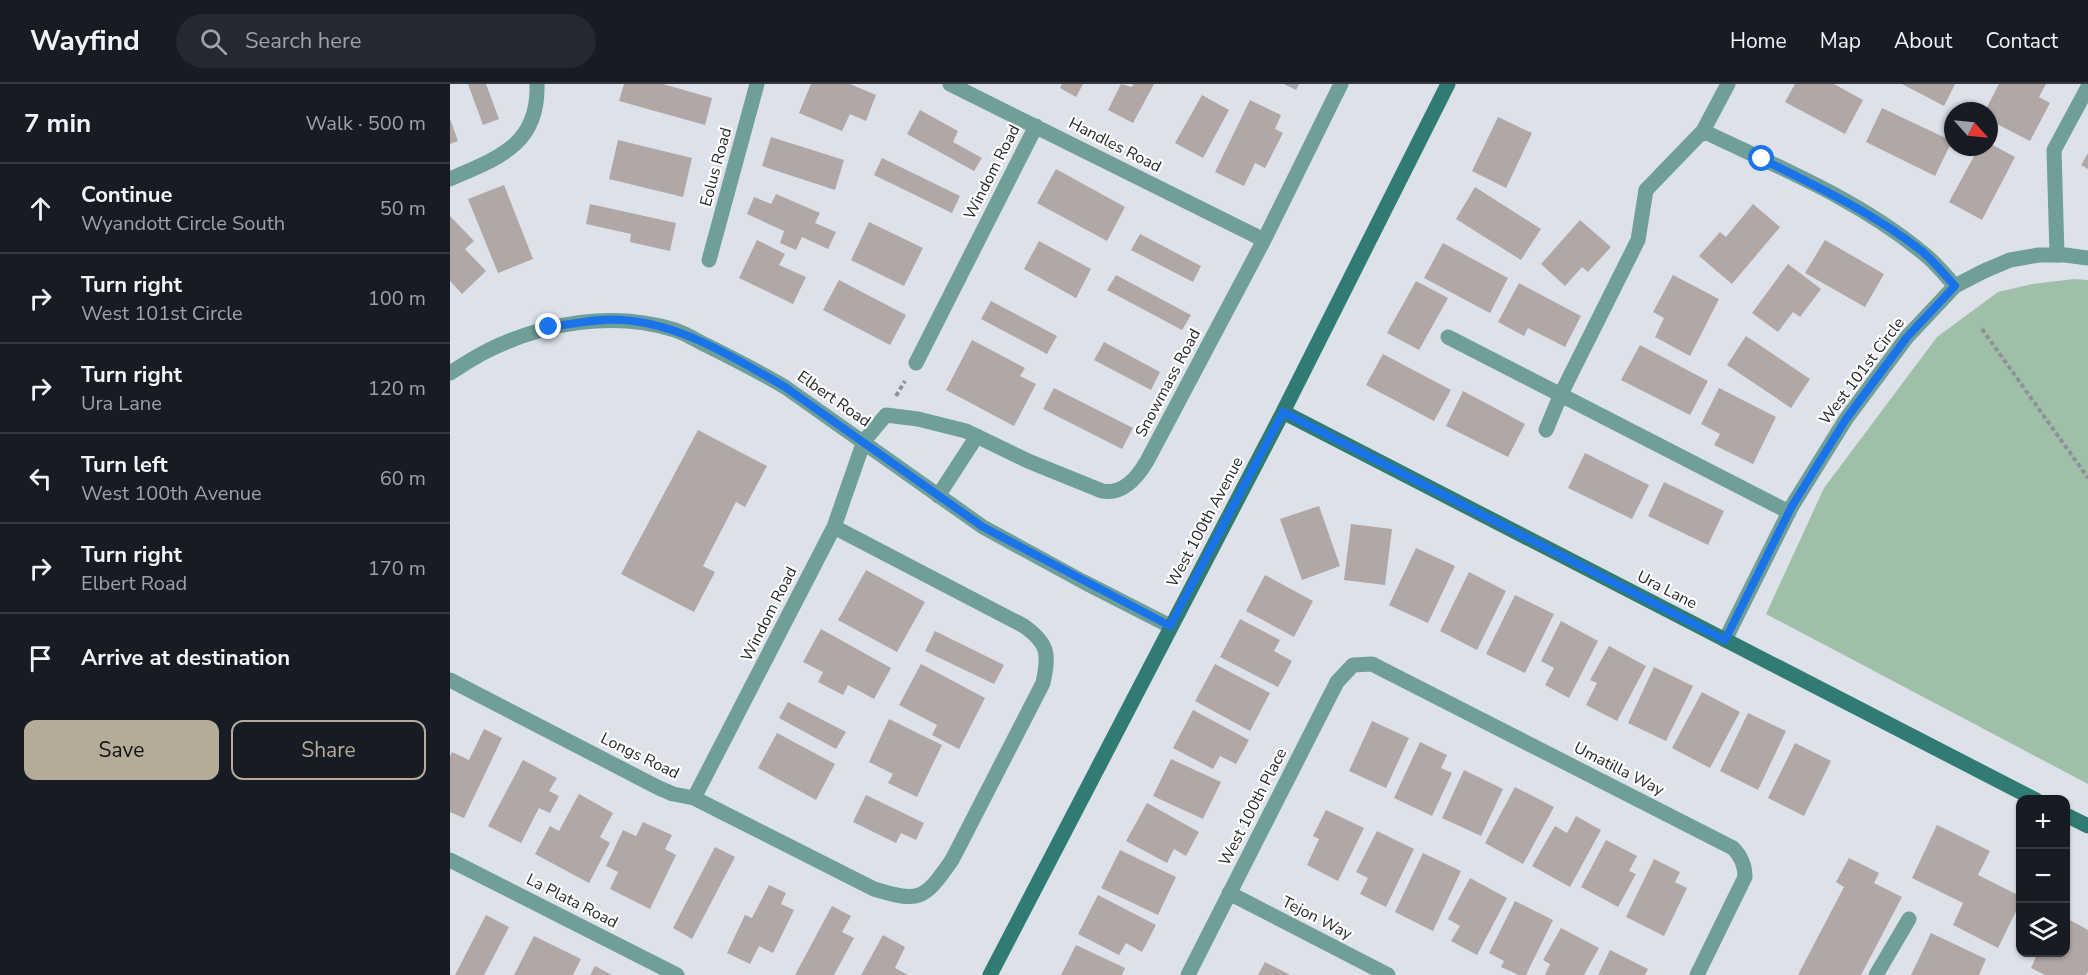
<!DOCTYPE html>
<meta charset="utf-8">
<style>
:root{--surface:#171b24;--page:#242831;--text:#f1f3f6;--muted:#9ea1a6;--line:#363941;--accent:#b4ac98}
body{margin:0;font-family:"Nunito Sans",sans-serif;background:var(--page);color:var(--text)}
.controls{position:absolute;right:18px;bottom:18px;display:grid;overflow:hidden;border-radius:12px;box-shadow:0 2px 4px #0004}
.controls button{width:54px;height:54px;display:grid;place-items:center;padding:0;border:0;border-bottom:2px solid var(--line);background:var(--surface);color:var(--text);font:30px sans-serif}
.compass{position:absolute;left:1494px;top:18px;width:54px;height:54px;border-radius:50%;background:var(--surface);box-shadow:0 2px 4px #0004;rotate:117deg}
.stop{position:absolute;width:18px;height:18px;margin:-14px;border:4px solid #1a73e8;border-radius:50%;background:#fff}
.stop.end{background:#1a73e8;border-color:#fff;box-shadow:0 2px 6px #0008}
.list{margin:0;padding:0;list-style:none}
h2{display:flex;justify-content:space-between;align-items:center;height:78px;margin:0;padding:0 24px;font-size:26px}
h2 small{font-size:20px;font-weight:400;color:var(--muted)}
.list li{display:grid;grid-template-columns:39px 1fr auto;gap:18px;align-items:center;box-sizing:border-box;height:90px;padding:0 24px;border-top:2px solid var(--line)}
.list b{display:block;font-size:22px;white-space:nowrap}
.list p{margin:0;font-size:20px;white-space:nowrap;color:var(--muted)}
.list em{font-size:20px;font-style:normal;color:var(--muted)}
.actions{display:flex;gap:12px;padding:18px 24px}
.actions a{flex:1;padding:14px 0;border:2px solid var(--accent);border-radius:12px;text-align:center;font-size:21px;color:var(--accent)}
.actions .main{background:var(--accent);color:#111}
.icon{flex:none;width:33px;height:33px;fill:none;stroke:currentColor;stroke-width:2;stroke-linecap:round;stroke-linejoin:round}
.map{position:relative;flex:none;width:1638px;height:891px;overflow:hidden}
header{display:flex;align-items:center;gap:36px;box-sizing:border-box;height:84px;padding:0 30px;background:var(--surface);border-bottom:2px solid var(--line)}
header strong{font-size:28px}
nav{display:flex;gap:33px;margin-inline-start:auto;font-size:21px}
.search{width:420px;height:54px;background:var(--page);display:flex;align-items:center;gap:15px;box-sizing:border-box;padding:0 21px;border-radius:33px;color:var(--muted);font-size:22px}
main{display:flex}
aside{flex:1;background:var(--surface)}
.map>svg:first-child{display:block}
.green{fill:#a0bfa8}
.building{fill:#b1a7a4}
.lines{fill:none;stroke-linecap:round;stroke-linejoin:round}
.path{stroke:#8e9298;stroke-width:4;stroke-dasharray:4.5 3;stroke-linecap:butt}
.lane{stroke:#709e98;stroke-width:15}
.street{stroke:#709e98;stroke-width:15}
.secondary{stroke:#307c74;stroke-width:15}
.route{stroke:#1a73e8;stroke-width:8}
.labels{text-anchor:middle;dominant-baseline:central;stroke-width:4.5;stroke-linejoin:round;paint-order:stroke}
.street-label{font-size:16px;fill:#26282b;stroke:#fff}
</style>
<header>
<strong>Wayfind</strong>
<div class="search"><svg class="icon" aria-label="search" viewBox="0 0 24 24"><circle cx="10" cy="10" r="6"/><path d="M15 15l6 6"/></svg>Search here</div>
<nav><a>Home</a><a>Map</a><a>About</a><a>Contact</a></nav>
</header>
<main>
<aside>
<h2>7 min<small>Walk · 500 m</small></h2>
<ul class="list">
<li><svg class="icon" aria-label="ahead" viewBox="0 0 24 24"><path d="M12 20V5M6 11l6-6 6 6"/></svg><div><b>Continue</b><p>Wyandott Circle South</p></div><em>50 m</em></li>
<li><svg class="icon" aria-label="right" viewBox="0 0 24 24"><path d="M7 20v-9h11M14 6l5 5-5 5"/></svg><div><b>Turn right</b><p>West 101st Circle</p></div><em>100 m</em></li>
<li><svg class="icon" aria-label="right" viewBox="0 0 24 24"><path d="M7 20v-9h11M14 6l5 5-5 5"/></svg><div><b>Turn right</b><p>Ura Lane</p></div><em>120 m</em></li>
<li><svg class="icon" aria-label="left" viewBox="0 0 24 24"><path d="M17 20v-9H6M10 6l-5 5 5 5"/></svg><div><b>Turn left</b><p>West 100th Avenue</p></div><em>60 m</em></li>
<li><svg class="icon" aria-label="right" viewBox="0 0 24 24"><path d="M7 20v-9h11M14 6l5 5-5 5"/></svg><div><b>Turn right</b><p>Elbert Road</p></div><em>170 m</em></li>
<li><svg class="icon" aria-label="arrive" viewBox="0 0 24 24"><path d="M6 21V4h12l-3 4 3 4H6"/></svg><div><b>Arrive at destination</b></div></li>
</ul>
<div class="actions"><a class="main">Save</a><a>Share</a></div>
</aside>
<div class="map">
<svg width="1638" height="891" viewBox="0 0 1638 891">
<rect width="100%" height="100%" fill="#dde2ea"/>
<path class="green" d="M1624,195L1638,196V700L1316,530L1374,404L1487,253L1548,208L1582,200Z"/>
<path class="building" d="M18,0H36L49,35L33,41Z
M174,0H213L262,14L255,41L169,17Z
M361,0H400L426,11L416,37L400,30L392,47L349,29Z
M612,0H633L626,13L610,4Z
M671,0L682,3L683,0H704L683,39L658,26Z
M834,0H849L846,6Z
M1345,0H1384L1413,16L1395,50L1335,18Z
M1452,0H1505L1494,22Z
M1549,0H1596L1589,13L1600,19L1580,57L1539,36V27H1535Z
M752,11L779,26L753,74L725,59Z
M800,16L831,31L825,45L833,49L815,84L805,79L794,102L765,88Z
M1432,24L1502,57L1485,92L1416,58Z
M470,26L508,47L503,58L532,74L524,87L457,50Z
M1048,33L1082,49L1056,104L1022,87Z
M0,35L8,57L0,60Z
M321,53L394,76L385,106L312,82Z
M168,56L242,74L233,113L159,95Z
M1539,59L1565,73L1532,136L1499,118L1529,63H1539Z
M1638,69V85L1631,81Z
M432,74L510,112L502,129L424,91Z
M606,85L675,123L657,157L587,119Z
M54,101L83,175L48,189L18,115Z
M1025,103L1091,145L1071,176L1006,135Z
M326,110L370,129L365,139L386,148L378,165L352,153L346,166L330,159L334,147L297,130L304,113L321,120Z
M140,120L226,139L220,167L180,158L181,150L136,140Z
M1303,120L1330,143L1282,200L1249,172L1270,148L1276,153Z
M0,132L24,157L15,165L36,187L12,210L0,197Z
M1130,136L1161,163L1138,188L1132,183L1115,202L1091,180Z
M419,138L473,164L454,202L401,176Z
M690,150L751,182L743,198L681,166Z
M307,156L335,170L329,181L356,193L343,220L289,194Z
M1375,156L1434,190L1415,223L1355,189Z
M589,157L641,185L626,214L574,185Z
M993,159L1058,194L1040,229L974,194Z
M1338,180L1371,205L1350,233L1343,228L1328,248L1302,229Z
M666,191L741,231L732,246L657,206Z
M1223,191L1269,215L1240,272L1205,253L1214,234L1203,228Z
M389,196L456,231L440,261L373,226Z
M966,197L998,214L969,266L937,249Z
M1069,199L1131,232L1115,263L1078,244L1074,252L1048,238Z
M541,217L607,252L597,270L531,235Z
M1296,252L1360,295L1341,324L1277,281Z
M522,256L575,284L570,292L586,300L564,342L496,306Z
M654,258L710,288L701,306L644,276Z
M1190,261L1258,297L1240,331L1171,296Z
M933,270L1001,306L984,337L916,301Z
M604,304L683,344L672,365L593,325Z
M1269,304L1326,333L1303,380L1264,361L1270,350L1251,340Z
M1013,307L1075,340L1058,373L996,342Z
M248,346L317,382L295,423L286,418L253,482L265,488L244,528L171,490Z
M1135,369L1199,401L1182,435L1118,404Z
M1214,398L1274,427L1258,461L1198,432Z
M869,422L890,482L852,496L830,435Z
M901,440L942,445L935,501L894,496Z
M966,464L1005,482L978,539L939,521Z
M416,486L475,518L447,568L388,536Z
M1019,488L1056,507L1027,566L990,547Z
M815,491L863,517L844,553L796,527Z
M1065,511L1104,530L1075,589L1036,570Z
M790,535L830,556L824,567L842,577L828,603L770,573Z
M1111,537L1148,557L1119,614L1095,601L1104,584L1091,577Z
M371,545L441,584L424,615L398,601L393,611L368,598L373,588L353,578Z
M485,547L554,581L544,600L475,567Z
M1159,562L1196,582L1167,637L1136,621L1147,599L1140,596Z
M471,580L535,614L509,665L482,651L487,641L449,621Z
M765,580L820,609L800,647L745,617Z
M1204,583L1243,602L1216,657L1178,639Z
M1252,608L1290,628L1260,684L1222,664Z
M338,618L396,648L386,665L329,634Z
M743,626L799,656L786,680L770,672L763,685L723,664Z
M1298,629L1336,647L1308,706L1270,687Z
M439,635L492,661L467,713L438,699L443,690L419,678Z
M922,637L959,654L936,704L899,687Z
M34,645L52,654L14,734L0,728V673L2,668L19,676Z
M327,649L385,680L366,716L308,684Z
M970,658L997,671L991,684L1002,689L982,732L944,714Z
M1345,659L1381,677L1354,732L1318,714Z
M721,675L771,698L753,735L703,712Z
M73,676L107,694L99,707L109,712L100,729L89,724L71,759L38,742Z
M1014,686L1053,705L1031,752L992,734Z
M1065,703L1104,723L1073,780L1035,759Z
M129,710L163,729L150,753L160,759L139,799L85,770L100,742L109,747Z
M416,711L474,739L466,756L451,749L446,759L403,738Z
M697,719L749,748L736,772L724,765L717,779L676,757Z
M876,726L914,744L888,797L857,781L869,755L863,752Z
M1126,732L1151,746L1120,803L1082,782L1105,742L1117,749Z
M193,738L222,751L215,765L226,771L200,825L160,805L168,788L156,782L173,746L186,752Z
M1487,741L1540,767L1528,791L1570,812V819L1548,864L1503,841L1513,819L1462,794Z
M927,747L964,765L936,823L910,810L918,794L906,788Z
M1156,756L1187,772L1179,787L1186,790L1168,823L1131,803Z
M265,763L285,773L242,855L223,844Z
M670,766L726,793L708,831L651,804Z
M973,769L1011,787L983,847L945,828Z
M1399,774L1429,789L1424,799L1452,813L1411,891H1348L1394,803L1386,798Z
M1204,775L1230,788L1225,798L1237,804L1214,852L1176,833Z
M1020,794L1057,814L1027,871L1001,857L1010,842L998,835Z
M319,801L336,809L331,820L344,826L323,869L309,862L300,880L277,869L295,831L302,834Z
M648,811L706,841L692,868L676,859L669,871L628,850Z
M1065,817L1103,836L1076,891H1069L1051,883L1054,877L1039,869Z
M382,822L401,832L392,848L404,854L384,891H345Z
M36,831L59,843L34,891H5Z
M1616,834L1638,846V888L1636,891H1595L1581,884L1588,868H1616Z
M1111,844L1149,864L1134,891H1095L1100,880L1093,876Z
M1481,849L1536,875L1529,891H1461Z
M433,851L455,863L445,884L458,891H411Z
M84,852L131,875L123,891H64Z
M626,861L675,884L672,891H611Z
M1160,866L1198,885L1195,891H1148Z
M815,878L840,891H808Z
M145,882L162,891H140Z"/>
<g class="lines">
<path class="path" d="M1532,245L1638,394
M446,312L455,297"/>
<path class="lane" d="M1607,171L1604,66L1638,3
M998,253L1339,428
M1096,346L1111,310L1188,156L1196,106
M1426,891L1459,835"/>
<path class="street" d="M500,0L814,156
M1253,47C1328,83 1408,115 1473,169C1485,178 1495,191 1505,202
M0,95C48,74 89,61 87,0
M1196,106L1253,47L1278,0
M259,176L307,0
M466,279L586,42
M0,289C13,281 26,272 39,266C96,238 164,227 225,246C237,250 247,257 258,262C284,275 310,288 335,303L533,443L632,497L720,542
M488,412L527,352
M1275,556L1342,422L1396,335L1457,253L1505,202L1534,187L1560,176L1589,171H1615L1638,174
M0,596L209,704L223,710L244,714L424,805C470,819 474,816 502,776L593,599C599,570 599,560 574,542L384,443
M244,714L384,443L414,357L436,331L468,335L516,347L578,377L652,407C673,411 687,394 697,377L814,156L891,0
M0,776L227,891
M779,809L938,891
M738,891L887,598L903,581L922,580L1283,764C1291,772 1295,781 1295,793L1247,891"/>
<path class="secondary" d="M833,328L1586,716
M1616,731L1638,742
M540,891L833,328L998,0"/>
</g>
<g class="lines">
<path class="route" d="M99,243C123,240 149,234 173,236C231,240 285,274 335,303L533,443L720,542L833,328L1275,556L1342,422L1396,335L1457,253L1505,202C1495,191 1484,178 1473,168C1423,129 1368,103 1312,75"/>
</g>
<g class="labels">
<g class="street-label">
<text transform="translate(665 61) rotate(27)">Handles Road</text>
<text transform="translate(266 83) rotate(-75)">Eolus Road</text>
<text transform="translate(542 88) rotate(-63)">Windom Road</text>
<text transform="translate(1412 287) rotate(-53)">West 101st Circle</text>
<text transform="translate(718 299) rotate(-62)">Snowmass Road</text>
<text transform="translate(384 315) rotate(35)">Elbert Road</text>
<text transform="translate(755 438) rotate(-62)">West 100th Avenue</text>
<text transform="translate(1217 506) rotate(27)">Ura Lane</text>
<text transform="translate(319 530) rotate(-63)">Windom Road</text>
<text transform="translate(190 672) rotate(26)">Longs Road</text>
<text transform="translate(1169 685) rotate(27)">Umatilla Way</text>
<text transform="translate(803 723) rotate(-63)">West 100th Place</text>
<text transform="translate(122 817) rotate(27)">La Plata Road</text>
<text transform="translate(867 834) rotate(27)">Tejon Way</text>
</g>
</g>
</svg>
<div class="controls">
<button>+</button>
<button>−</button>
<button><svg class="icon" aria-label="layers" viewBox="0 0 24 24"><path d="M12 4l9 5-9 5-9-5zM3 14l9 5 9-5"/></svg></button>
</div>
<svg class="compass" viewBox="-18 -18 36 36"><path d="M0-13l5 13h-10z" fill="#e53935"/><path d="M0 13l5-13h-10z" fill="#9ea1a6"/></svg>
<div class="stop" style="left:1312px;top:75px"></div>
<div class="stop end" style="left:99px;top:243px"></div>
</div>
</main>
